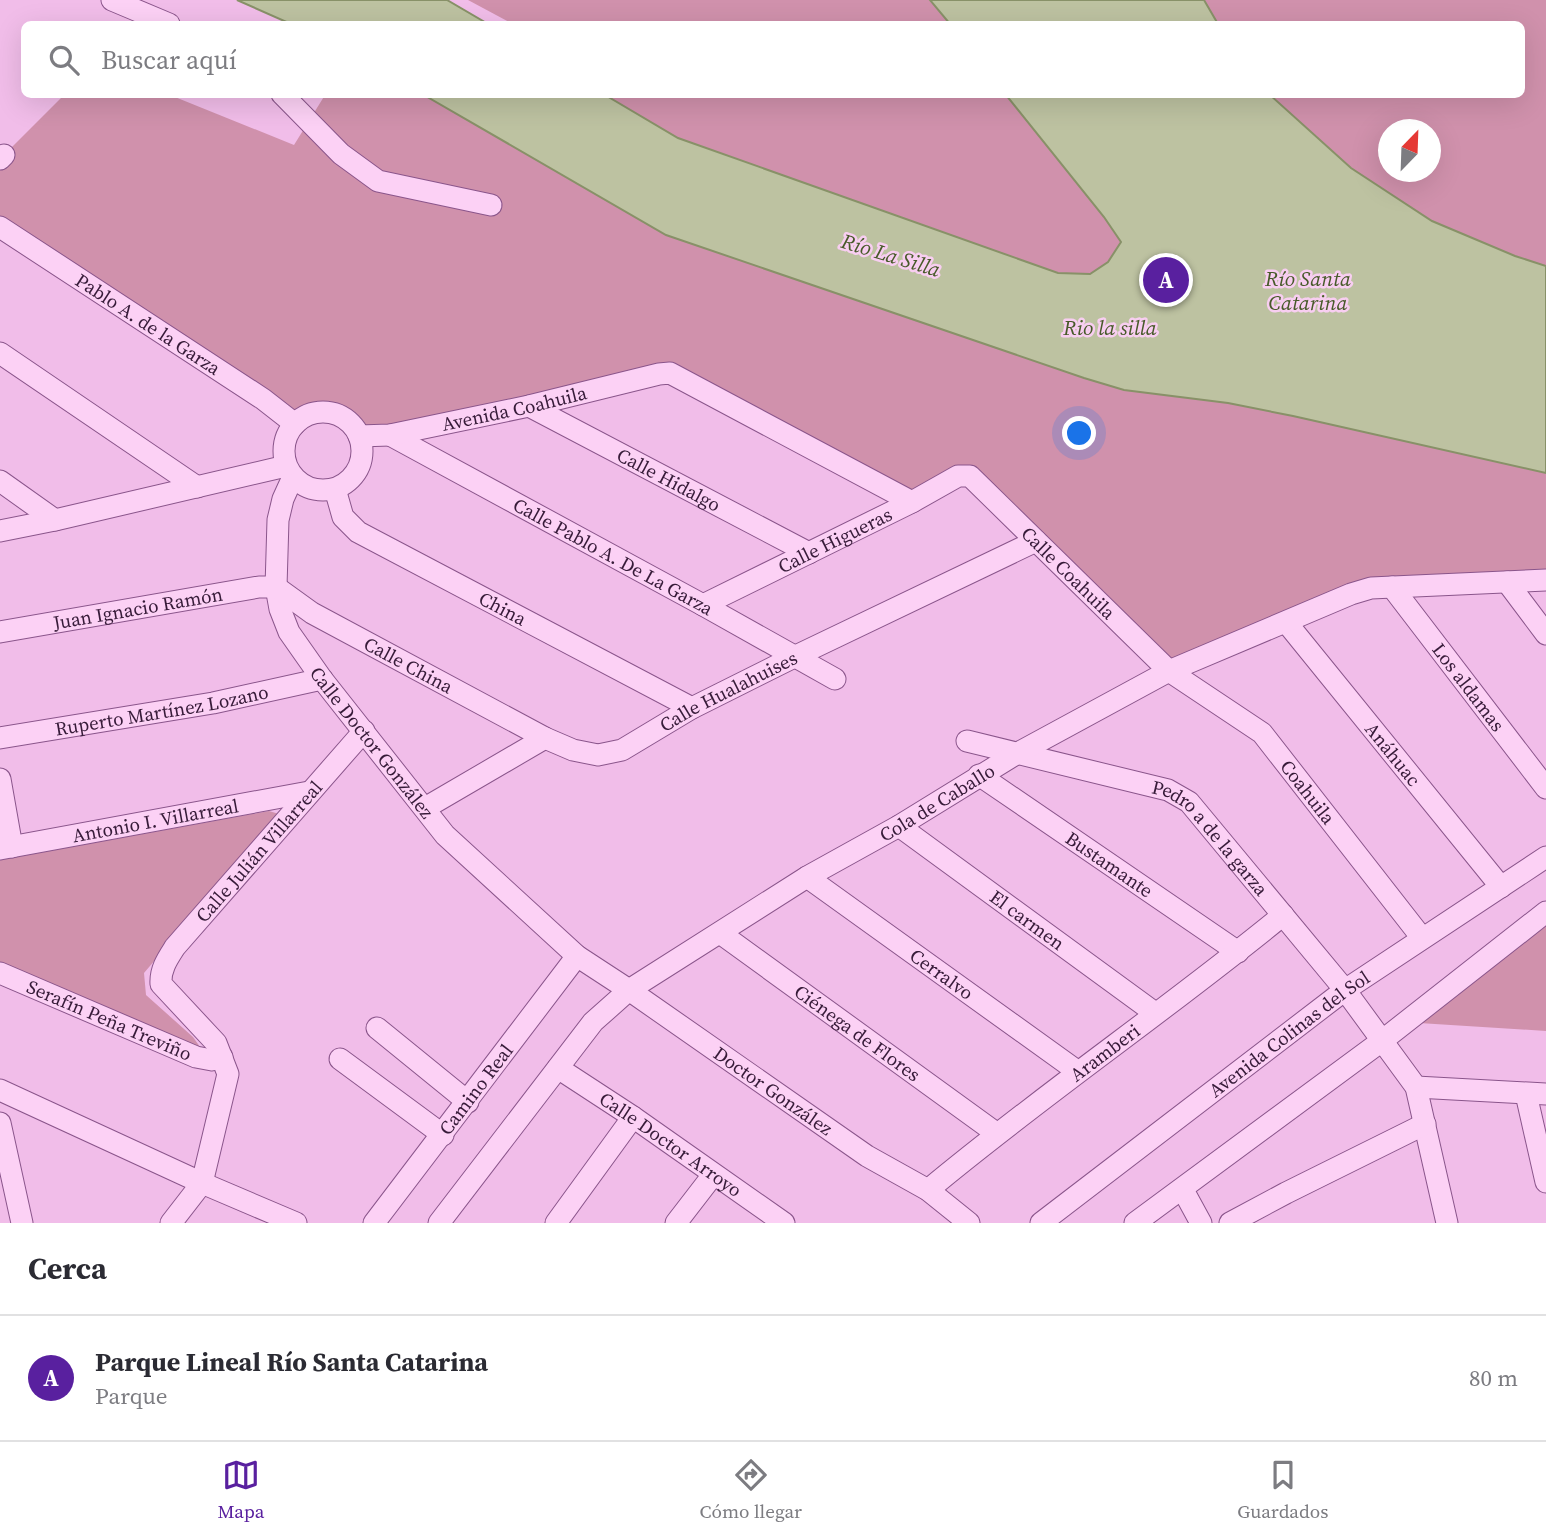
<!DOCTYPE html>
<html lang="es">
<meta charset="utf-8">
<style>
:root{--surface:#fff;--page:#f7f7f7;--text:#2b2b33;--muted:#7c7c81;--line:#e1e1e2;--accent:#59209f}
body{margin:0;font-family:"Source Serif 4",serif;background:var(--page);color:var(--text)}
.compass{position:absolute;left:1378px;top:119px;width:63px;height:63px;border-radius:50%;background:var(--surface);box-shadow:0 7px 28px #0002;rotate:23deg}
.you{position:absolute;left:1080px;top:434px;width:24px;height:24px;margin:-18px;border:5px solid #fff;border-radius:50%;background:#1a73e8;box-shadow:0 0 0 10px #1a73e833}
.badge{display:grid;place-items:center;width:46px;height:46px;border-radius:50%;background:var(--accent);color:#fff;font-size:23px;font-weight:700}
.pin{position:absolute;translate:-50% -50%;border:4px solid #fff;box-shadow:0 2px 7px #0006}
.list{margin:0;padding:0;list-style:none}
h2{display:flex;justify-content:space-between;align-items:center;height:91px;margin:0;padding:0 28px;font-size:30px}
h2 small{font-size:23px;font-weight:400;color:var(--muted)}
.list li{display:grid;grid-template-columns:46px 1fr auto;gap:21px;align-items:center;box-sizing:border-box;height:126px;padding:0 28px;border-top:2px solid var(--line)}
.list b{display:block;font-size:26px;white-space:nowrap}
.list p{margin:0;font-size:23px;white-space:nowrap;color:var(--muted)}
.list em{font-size:23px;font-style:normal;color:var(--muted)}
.icon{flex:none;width:38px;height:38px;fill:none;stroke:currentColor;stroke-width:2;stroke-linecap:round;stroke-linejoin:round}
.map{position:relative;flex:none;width:1546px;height:1223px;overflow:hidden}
.search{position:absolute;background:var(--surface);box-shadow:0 7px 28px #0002;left:21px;right:21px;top:21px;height:77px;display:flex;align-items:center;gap:18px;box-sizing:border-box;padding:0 24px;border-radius:10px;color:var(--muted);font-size:26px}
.sheet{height:217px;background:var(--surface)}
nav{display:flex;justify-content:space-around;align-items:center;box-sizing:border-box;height:98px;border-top:2px solid var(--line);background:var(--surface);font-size:19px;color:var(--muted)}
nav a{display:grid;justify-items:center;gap:4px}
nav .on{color:var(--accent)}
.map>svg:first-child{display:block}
.green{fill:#d091ac;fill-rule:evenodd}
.water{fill:#bdc2a1;stroke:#889168;stroke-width:2}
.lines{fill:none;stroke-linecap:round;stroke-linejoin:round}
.minor-casing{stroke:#8a558b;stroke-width:23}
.minor{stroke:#fcd1f5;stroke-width:21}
.labels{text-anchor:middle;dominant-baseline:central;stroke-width:5;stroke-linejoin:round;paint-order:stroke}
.street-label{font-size:19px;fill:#371b39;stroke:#f8cef1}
.water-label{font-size:21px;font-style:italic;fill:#475a29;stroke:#f8cef1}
</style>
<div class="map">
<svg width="1546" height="1223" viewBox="0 0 1546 1223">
<rect width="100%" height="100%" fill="#f1bde9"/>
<path class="green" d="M468,0H1546V580L1392,587L1169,671L974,480L912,502L675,374L359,436C344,413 325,408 300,419L0,227V159L64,95H170L294,145L325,95H424L666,235L716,222L607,95L1522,94V24H513ZM1388,130H1430V172H1388Z
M269,811L279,814L144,973L146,995L193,1037L205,1054L0,962V860Z
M1546,923V1031L1419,1023Z"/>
<path class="water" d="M237,0H447L488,24H291Z
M930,0H1204L1218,24H950Z
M424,95H605L678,138L1058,273L1090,274L1108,262L1121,242L1104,217L1006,95H1270L1351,168L1432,221L1515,256L1546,266V473L1293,416L1228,403L1124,390L1084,378L666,235Z"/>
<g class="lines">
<g class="minor-casing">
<g id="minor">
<path d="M112,0L169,24"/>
<path d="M282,94L341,154L378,181L491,205"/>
<path d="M0,159L4,155"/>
<path id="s1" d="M0,227L263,399L295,424"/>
<path d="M0,353L197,487"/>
<path id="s2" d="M529,406L809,553"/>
<circle cx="323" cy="451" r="39"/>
<path id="s3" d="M390,435L703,605L835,679"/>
<path id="s4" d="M359,436L390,435L529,406L659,374L670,373L912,502"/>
<path id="s5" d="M293,477L283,499L278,520L276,587L280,609L289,632L322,679L445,835L577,956L629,990L867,1156L928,1190L969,1223"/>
<path d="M0,481L55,520"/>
<path id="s6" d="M335,489L343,517L358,532L692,708"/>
<path d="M0,531L55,520L286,466"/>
<path d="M1507,582L1546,634"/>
<path id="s7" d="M276,587L312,613L545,738L573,750L598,755L622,750L692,708L796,656L1036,541"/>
<path id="s8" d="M1392,587L1546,788"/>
<path id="s9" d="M703,605L912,502L958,476H970L1169,671L1262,733L1422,938"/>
<path id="s10" d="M1286,622L1501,887"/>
<path id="s11" d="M0,632L259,587H276"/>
<path id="s12" d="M0,738L213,703L322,679"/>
<path id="s13" d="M967,741L1168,790L1189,802L1345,990L1416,1087L1447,1223"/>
<path id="s14" d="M979,775L1238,952"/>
<path d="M0,779L12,847"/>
<path d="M425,808L545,738"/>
<path id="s15" d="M899,826L1155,1013"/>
<path id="s16" d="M0,849L309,792"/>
<path id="s17" d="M807,877L1077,1071"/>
<path id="s18" d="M720,933L996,1133"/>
<path id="s19" d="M0,973L196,1057L212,1060L222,1057"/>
<path d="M377,1028L468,1102"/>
<path d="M340,1059L443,1135"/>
<path id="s20" d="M558,1068L633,1117L784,1223"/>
<path d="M1416,1087L1546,1094"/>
<path d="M0,1090L202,1183L296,1223"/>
<path d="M1526,1094L1546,1182"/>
<path d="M0,1123L22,1223"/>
<path id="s21" d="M928,1190C1043,1094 1167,1010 1283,915"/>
<path d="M1183,1190L1201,1223"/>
<path id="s22" d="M171,1223L202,1183L228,1074L216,1043L161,984C160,969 168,958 175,947L364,731"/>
<path id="s23" d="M374,1223L577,956"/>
<path id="s24" d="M439,1223L593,1022L629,990L807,877L899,826L1016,754L1169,671L1351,594L1371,588L1546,580"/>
<path d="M556,1223L633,1117"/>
<path d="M676,1223L713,1175"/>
<path id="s25" d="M1041,1223L1345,990L1546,857"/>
<path d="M1135,1223L1383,1040L1546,912"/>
<path d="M1230,1223L1286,1193L1425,1124"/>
</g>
</g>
<use href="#minor" class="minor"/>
</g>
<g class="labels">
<g class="street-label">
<text stroke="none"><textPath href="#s1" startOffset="177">Pablo A. de la Garza</textPath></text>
<text stroke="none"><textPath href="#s4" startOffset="158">Avenida Coahuila</textPath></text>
<text stroke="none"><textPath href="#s2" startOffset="158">Calle Hidalgo</textPath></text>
<text stroke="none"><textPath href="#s9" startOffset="147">Calle Higueras</textPath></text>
<text stroke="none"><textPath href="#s3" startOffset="254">Calle Pablo A. De La Garza</textPath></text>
<text stroke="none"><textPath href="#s9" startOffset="436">Calle Coahuila</textPath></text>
<text stroke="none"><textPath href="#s11" startOffset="140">Juan Ignacio Ramón</textPath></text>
<text stroke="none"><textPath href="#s6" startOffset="214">China</textPath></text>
<text stroke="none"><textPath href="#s7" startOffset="154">Calle China</textPath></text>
<text stroke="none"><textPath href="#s8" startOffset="126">Los aldamas</textPath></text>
<text stroke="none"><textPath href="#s7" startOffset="511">Calle Hualahuises</textPath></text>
<text stroke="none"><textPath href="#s12" startOffset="164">Ruperto Martínez Lozano</textPath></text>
<text stroke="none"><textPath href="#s5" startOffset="298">Calle Doctor González</textPath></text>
<text stroke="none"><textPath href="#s10" startOffset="170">Anáhuac</textPath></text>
<text stroke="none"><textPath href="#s9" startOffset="763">Coahuila</textPath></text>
<text stroke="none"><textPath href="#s24" startOffset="662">Cola de Caballo</textPath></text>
<text stroke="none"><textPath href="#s16" startOffset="158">Antonio I. Villarreal</textPath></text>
<text stroke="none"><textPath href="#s13" startOffset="270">Pedro a de la garza</textPath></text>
<text stroke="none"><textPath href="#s22" startOffset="444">Calle Julián Villarreal</textPath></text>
<text stroke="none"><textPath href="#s14" startOffset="158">Bustamante</textPath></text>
<text stroke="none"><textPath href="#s15" startOffset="159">El carmen</textPath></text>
<text stroke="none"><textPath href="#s17" startOffset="166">Cerralvo</textPath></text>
<text stroke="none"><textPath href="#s19" startOffset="119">Serafín Peña Treviño</textPath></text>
<text stroke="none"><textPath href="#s18" startOffset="170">Ciénega de Flores</textPath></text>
<text stroke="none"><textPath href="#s25" startOffset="312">Avenida Colinas del Sol</textPath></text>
<text stroke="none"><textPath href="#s21" startOffset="224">Aramberi</textPath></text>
<text stroke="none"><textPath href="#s23" startOffset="168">Camino Real</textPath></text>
<text stroke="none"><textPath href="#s5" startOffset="833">Doctor González</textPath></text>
<text stroke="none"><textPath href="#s20" startOffset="136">Calle Doctor Arroyo</textPath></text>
</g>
<g class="water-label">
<text transform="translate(891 255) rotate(17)">Río La Silla</text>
<text x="1308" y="278">Río Santa<tspan x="1308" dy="24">Catarina</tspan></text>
<text x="1110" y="327">Rio la silla</text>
</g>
</g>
</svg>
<svg class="compass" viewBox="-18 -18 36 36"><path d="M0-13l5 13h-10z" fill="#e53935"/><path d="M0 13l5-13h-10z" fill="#7c7c81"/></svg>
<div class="you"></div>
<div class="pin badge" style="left:1166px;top:280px">A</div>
<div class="search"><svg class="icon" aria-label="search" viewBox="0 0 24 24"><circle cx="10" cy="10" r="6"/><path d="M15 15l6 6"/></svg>Buscar aquí</div>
</div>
<section class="sheet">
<h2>Cerca<small></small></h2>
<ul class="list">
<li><span class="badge">A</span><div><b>Parque Lineal Río Santa Catarina</b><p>Parque</p></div><em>80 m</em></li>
</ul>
</section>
<nav>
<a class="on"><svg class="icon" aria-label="map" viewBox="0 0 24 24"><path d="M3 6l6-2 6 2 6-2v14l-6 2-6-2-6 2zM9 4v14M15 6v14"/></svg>Mapa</a>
<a><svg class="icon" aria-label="directions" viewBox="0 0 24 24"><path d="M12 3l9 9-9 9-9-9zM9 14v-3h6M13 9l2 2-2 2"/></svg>Cómo llegar</a>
<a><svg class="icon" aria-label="saved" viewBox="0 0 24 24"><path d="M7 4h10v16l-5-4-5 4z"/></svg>Guardados</a>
</nav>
